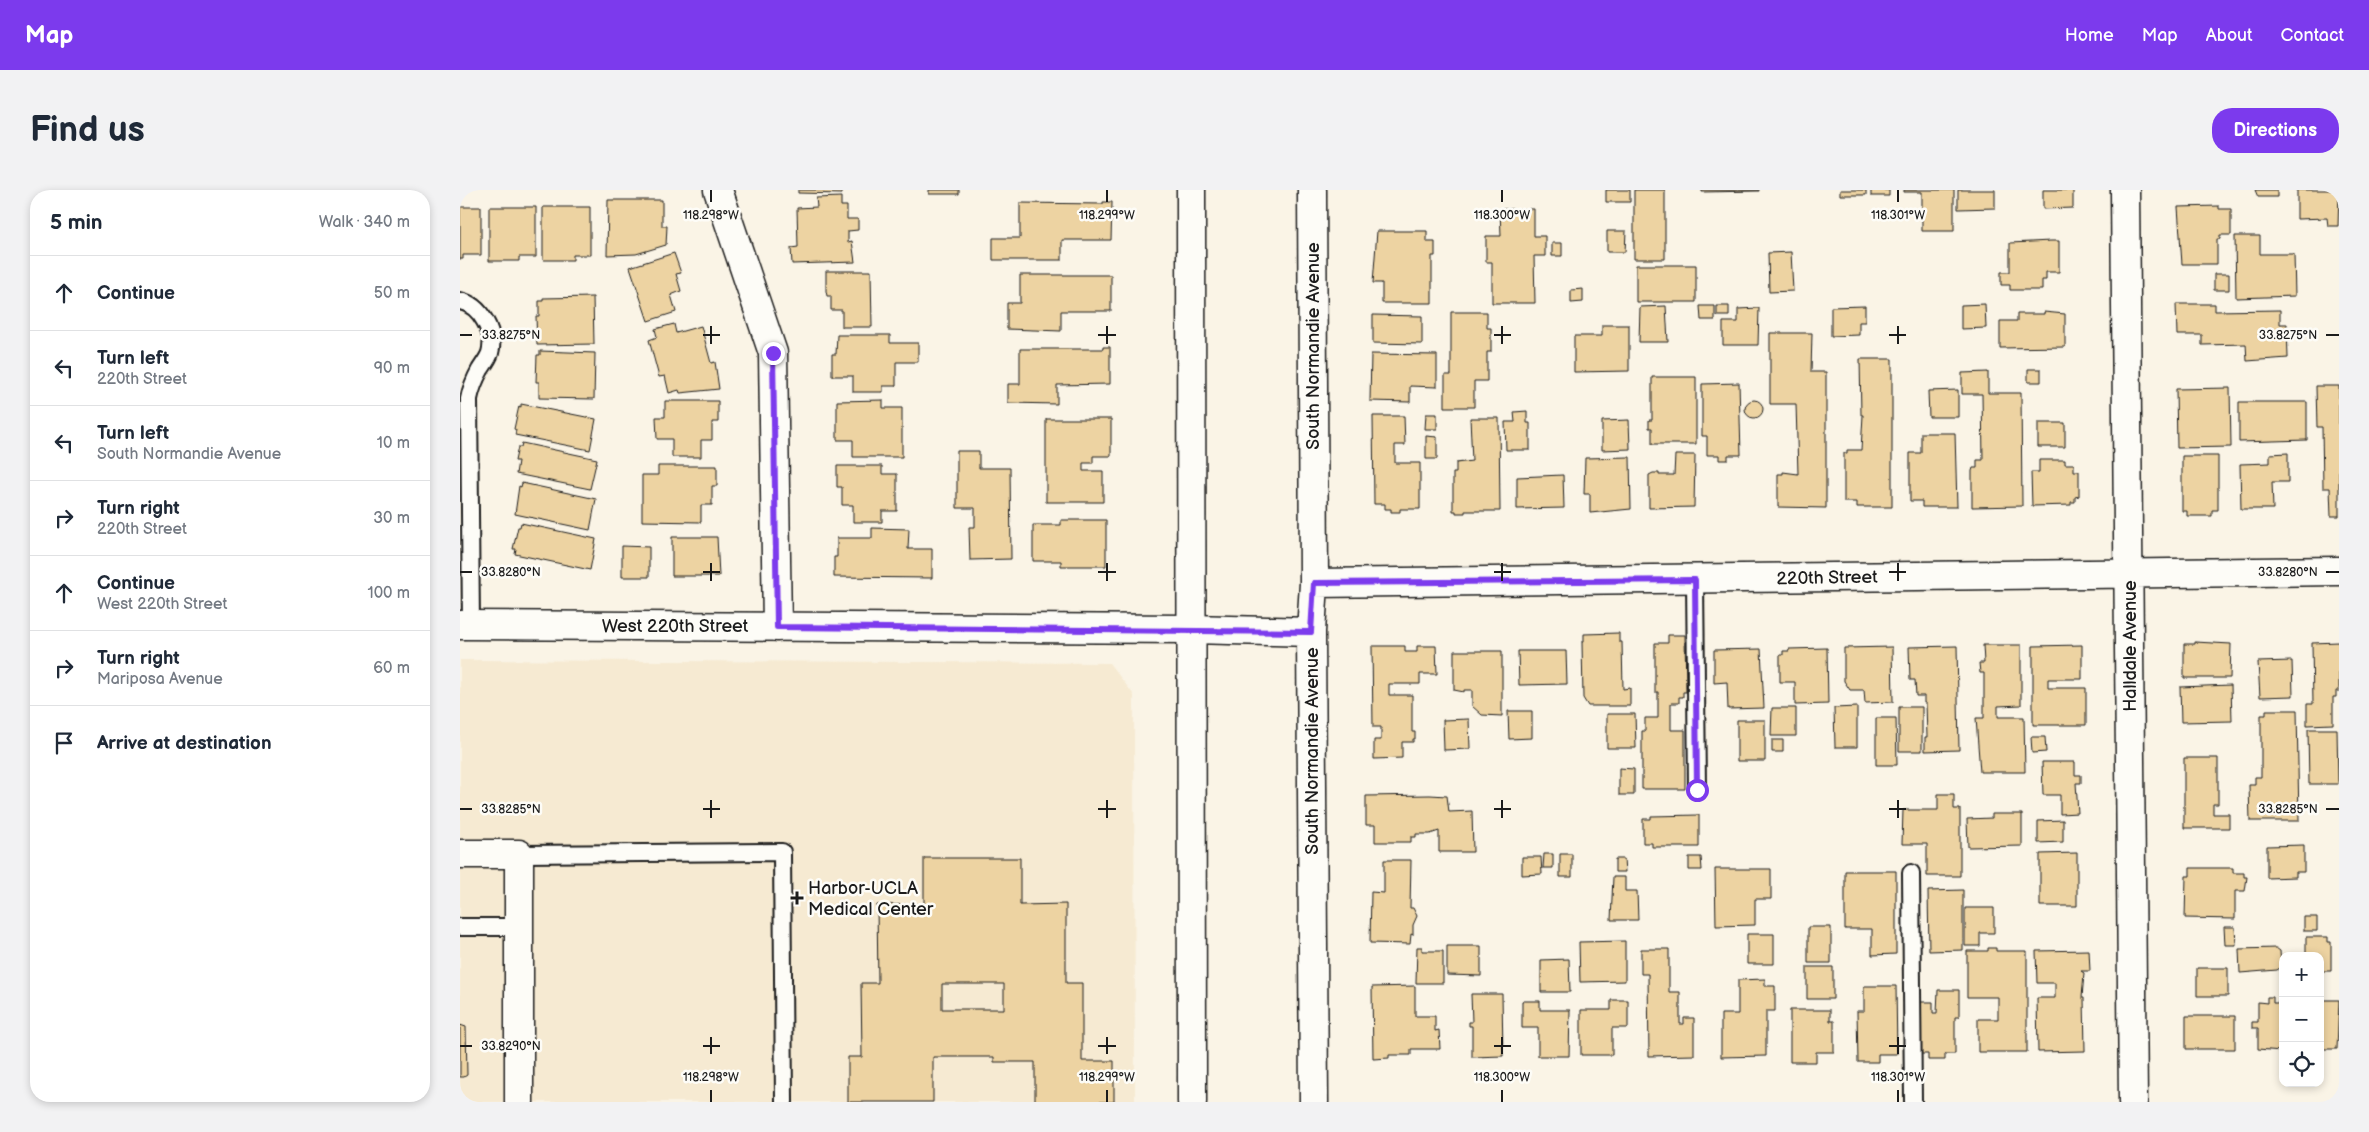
<!DOCTYPE html>
<meta charset="utf-8">
<style>
:root{--surface:#fff;--page:#f2f2f3;--text:#1f2937;--muted:#747a83;--line:#e0e1e3;--accent:#7c3aed}
body{margin:0;font-family:"Balsamiq Sans",sans-serif;background:var(--page);color:var(--text)}
.controls{position:absolute;right:15px;bottom:15px;display:grid;overflow:hidden;border-radius:10px;box-shadow:0 2px 8px #0003}
.controls button{width:45px;height:45px;display:grid;place-items:center;padding:0;border:0;border-bottom:1px solid var(--line);background:var(--surface);color:var(--text);font:25px sans-serif}
.stop{position:absolute;width:15px;height:15px;margin:-11px;border:4px solid #7c3aed;border-radius:50%;background:#fff}
.stop.end{background:#7c3aed;border-color:#fff;box-shadow:0 1px 5px #0008}
.list{margin:0;padding:0;list-style:none}
h2{display:flex;justify-content:space-between;align-items:center;height:65px;margin:0;padding:0 20px;font-size:21px}
h2 small{font-size:16px;font-weight:400;color:var(--muted)}
.list li{display:grid;grid-template-columns:32px 1fr auto;gap:15px;align-items:center;box-sizing:border-box;height:75px;padding:0 20px;border-top:1px solid var(--line)}
.list b{display:block;font-size:19px;white-space:nowrap}
.list p{margin:0;font-size:16px;white-space:nowrap;color:var(--muted)}
.list em{font-size:16px;font-style:normal;color:var(--muted)}
.icon{flex:none;width:28px;height:28px;fill:none;stroke:currentColor;stroke-width:2;stroke-linecap:round;stroke-linejoin:round}
.map{position:relative;flex:none;width:1879px;height:912px;overflow:hidden;border-radius:20px}
header{display:flex;align-items:center;gap:30px;box-sizing:border-box;height:70px;padding:0 25px;background:var(--accent);color:#fff}
header strong{font-size:24px}
nav{display:flex;gap:28px;margin-inline-start:auto;font-size:18px}
.intro{display:flex;align-items:center;justify-content:space-between;box-sizing:border-box;height:120px;padding:0 30px}
h1{margin:0;font-size:35px}
.button{padding:12px 22px;border-radius:20px;background:var(--accent);color:#fff;font-size:18px;font-weight:700}
main{display:flex;gap:30px;padding:0 30px}
aside{flex:1;background:var(--surface);border-radius:20px;box-shadow:0 2px 8px #0003}
.map>svg:first-child{display:block}
.built{fill:#f6ead2}
.building{fill:#edd3a2;stroke:#1c1c1c;fill-rule:evenodd}
.lines{fill:none;stroke-linecap:round;stroke-linejoin:round}
.lane-casing{stroke:#1c1c1c;stroke-width:20}
.street-casing{stroke:#1c1c1c;stroke-width:31}
.secondary-casing{stroke:#1c1c1c;stroke-width:31}
.primary-casing{stroke:#1c1c1c;stroke-width:31}
.lane{stroke:#fdfcf7;stroke-width:16}
.street{stroke:#fdfcf7;stroke-width:28}
.secondary{stroke:#fdfcf7;stroke-width:28}
.primary{stroke:#fdfcf7;stroke-width:28}
.route{stroke:#7c3aed;stroke-width:6}
.ticks{fill:none;stroke:#1c1c1c;stroke-width:2}
.poi-dot{fill:#1c1c1c;stroke:#fdfcf7;stroke-width:2}
.labels{text-anchor:middle;dominant-baseline:central;stroke-width:5;stroke-linejoin:round;paint-order:stroke}
.street-label{font-size:18px;fill:#1c1c1c;stroke:#fdfcf7}
.poi-label{font-size:18px;fill:#1c1c1c;stroke:#fdfcf7;text-anchor:start}
.ticks-label{font-size:12px;text-anchor:middle;fill:#1c1c1c;stroke:#fdfcf7;stroke-width:5;stroke-linejoin:round;paint-order:stroke}
</style>
<header>
<strong>Map</strong>
<nav><a>Home</a><a>Map</a><a>About</a><a>Contact</a></nav>
</header>
<div class="intro"><h1>Find us</h1><a class="button">Directions</a></div>
<main>
<aside>
<h2>5 min<small>Walk · 340 m</small></h2>
<ul class="list">
<li><svg class="icon" aria-label="ahead" viewBox="0 0 24 24"><path d="M12 20V5M6 11l6-6 6 6"/></svg><div><b>Continue</b></div><em>50 m</em></li>
<li><svg class="icon" aria-label="left" viewBox="0 0 24 24"><path d="M17 20v-9H6M10 6l-5 5 5 5"/></svg><div><b>Turn left</b><p>220th Street</p></div><em>90 m</em></li>
<li><svg class="icon" aria-label="left" viewBox="0 0 24 24"><path d="M17 20v-9H6M10 6l-5 5 5 5"/></svg><div><b>Turn left</b><p>South Normandie Avenue</p></div><em>10 m</em></li>
<li><svg class="icon" aria-label="right" viewBox="0 0 24 24"><path d="M7 20v-9h11M14 6l5 5-5 5"/></svg><div><b>Turn right</b><p>220th Street</p></div><em>30 m</em></li>
<li><svg class="icon" aria-label="ahead" viewBox="0 0 24 24"><path d="M12 20V5M6 11l6-6 6 6"/></svg><div><b>Continue</b><p>West 220th Street</p></div><em>100 m</em></li>
<li><svg class="icon" aria-label="right" viewBox="0 0 24 24"><path d="M7 20v-9h11M14 6l5 5-5 5"/></svg><div><b>Turn right</b><p>Mariposa Avenue</p></div><em>60 m</em></li>
<li><svg class="icon" aria-label="arrive" viewBox="0 0 24 24"><path d="M6 21V4h12l-3 4 3 4H6"/></svg><div><b>Arrive at destination</b></div></li>
</ul>
</aside>
<div class="map">
<svg width="1879" height="912" viewBox="0 0 1879 912">
<rect width="100%" height="100%" fill="#faf4e6"/>
<filter id="ink" filterUnits="userSpaceOnUse"><feTurbulence type="fractalNoise" baseFrequency=".02" numOctaves="2"/><feDisplacementMap in="SourceGraphic" scale="10" xChannelSelector="R" yChannelSelector="G"/><feConvolveMatrix kernelMatrix="1 2 1 2 8 2 1 2 1" color-interpolation-filters="sRGB"/></filter>
<g filter="url(#ink)">
<path class="built" d="M0,470L649,473L674,505L675,912H0Z"/>
<path class="building" d="M338,0H382V4L338,3Z
M469,0H499V4H469Z
M1146,0H1170V12H1146Z
M1174,0H1205V69H1174Z
M1242,0H1299V1L1242,2Z
M1380,0H1406V5H1380Z
M1411,0H1429V6H1411Z
M1444,0H1494V41H1462V2H1444Z
M1498,0H1535V18L1498,19Z
M1583,0H1613V18L1583,19Z
M1795,0H1817V7H1798Z
M1837,0H1879L1878,36H1868L1867,28L1837,29Z
M381,7V16H387V29H398V40L388,41V52L392,51L395,72L332,74L331,58L338,57L337,18L357,17L356,8Z
M148,10H202V36H207L206,55L176,64L147,65Z
M643,12H652L651,50H602V70H533V48H560V13L643,14Z
M1759,16V19H1771V45H1760V49H1757V74H1722L1718,17Z
M0,17H21V65H3V69H0Z
M29,17H76V67H59V71H29Z
M83,17H130V65H113V70H83Z
M1040,19H1074V46H1085V66H1074L1075,113H1032V72H1026V46H1041Z
M917,41H967V52H975V66H972V113H922V93H913Z
M1147,41H1166L1165,62H1147Z
M1775,46H1800V64H1834L1835,106L1776,108Z
M1591,51H1599V82H1586V90H1582V100H1550V95H1541V82H1550V53Z
M1092,53H1102V66H1092Z
M1331,62L1333,101L1309,102L1308,63Z
M214,63L221,83L216,84L221,101L211,105L216,122L188,131L170,77Z
M1176,75H1236V112H1176Z
M366,81H411L412,137H382V120H371V106H367L366,101Z
M1754,84H1769V100H1754Z
M560,85H651V121H601V141L547,139V113H560Z
M1123,99V112L1111,113V100Z
M133,107L134,154L77,155L76,126H79V111H83V108Z
M1525,114L1526,138L1501,139V115Z
M1716,114H1755V121L1820,120V134H1827L1828,168L1787,171L1786,154L1742,155V145H1717Z
M1206,116L1208,152H1179L1180,117Z
M1240,116H1255V130H1241Z
M1257,116H1269V126H1257Z
M1405,116V132H1399V145L1371,146V117Z
M1299,118L1298,155H1263V132H1278V119Z
M991,122H1027V138H1031V162H1027V191H1014V217H985V185H991Z
M1584,122L1605,124V157L1540,158V131H1557V124H1584Z
M913,125L962,126V154L913,153Z
M214,134L216,143L241,136L251,173L255,172L259,199L220,203L219,200L209,203L205,186L199,187L189,150L197,147L195,139Z
M1142,135H1169V181L1114,182V146H1142Z
M1310,143H1352L1351,182H1366V318L1318,317V284H1323V282L1338,284L1336,214H1310Z
M377,145H430V153H458V172H436V196H423V202H393V186H372V164H376Z
M643,157H650V194L597,195V214L548,213V194H560V159H643Z
M80,161L135,163L134,209L79,208V192H76L77,165H80Z
M911,164L977,165V197L950,196V212L910,211Z
M1400,169H1432V317H1397V312H1384V263H1387V260H1401L1403,225H1401Z
M1568,179H1581V192H1568Z
M1528,182V203H1561L1562,316L1512,317V281L1513,278H1517V270H1523L1522,204H1502V183Z
M1192,187H1236V254H1192V238H1189V230H1192Z
M1279,193L1281,265H1268V270H1259V265H1247V246H1242V194Z
M1856,196H1879V326H1871L1870,298H1863L1862,237H1857Z
M1770,198L1771,257L1717,258L1716,199Z
M1498,200V227H1469L1468,201Z
M423,210V218H442V267H393V250H377V211Z
M1285 219a9 9 0 1 1 18 0a9 9 0 1 1-18 0Z
M205,211H258V232H252V250H241V267H212V249H197L196,227H205Z
M1779,212H1847V250L1779,252Z
M61,214L136,229L130,260L55,245L56,240L54,239L59,216L61,217Z
M1067,221V233H1070V260H1046L1045,232H1055L1054,222Z
M966,224H977V239H965Z
M913,226H944L945,255H935V273H960V319H940V322H931V319H925V314H914Z
M1010,228H1039L1040,321H1005V323H996V321H993V283H996V273L1012,271Z
M586,229H651V266H633V273H623V281H643V312H586Z
M1169,230L1170,259L1142,260V231Z
M1578,233H1605V257H1578Z
M1461,243H1495L1497,317H1462V311H1450V263H1461Z
M966,246L977,247V269H966Z
M62,253L137,269L130,299L56,284L58,271H55L58,257H61Z
M497,261H519V278H550L551,369L510,370L509,337H515V318H497Z
M1828,263V292H1812L1813,319H1781L1780,274L1810,273V264Z
M1215,265H1235L1234,317L1189,318V285L1193,283H1199V285H1214Z
M1722,266H1758V320H1752V326H1727V321H1722Z
M1170,267L1171,319L1130,323V304H1124L1125,268Z
M1579,270H1605V274H1614V281H1619V306L1615,307V312H1611V315L1572,316L1571,282H1579Z
M198,276H257V296H252V315H241V332L182,331V285H198Z
M377,276H422V284H437V321H422V332H393V315H382V297H377Z
M1103,285L1104,318L1057,319V287Z
M62,293L136,309L130,340L55,324L59,296L61,297Z
M601,330H646V376H601V371H573V335H601Z
M61,333L136,349L130,380L55,364L56,359H53L58,337H60Z
M412,338L449,339L448,359H472V388L374,387V367H377V348H412Z
M212,347H257L259,386H212Z
M162,356L189,357V387H162Z
M1159,443V452H1162L1163,499L1170,498V516H1128L1123,508L1122,452H1124V444Z
M1208,445H1225L1226,502H1223V507H1219V513H1211V540H1225V599H1182V541H1185V528H1198V502H1195V453H1208Z
M1735,452L1771,454L1770,488H1724V454H1735Z
M1879,452V501H1876V507H1873V534L1847,535V514H1853L1852,453Z
M1523,455H1561V515L1538,516V527H1564L1565,582H1520L1516,528H1524V483H1520L1519,473H1524Z
M1622,455V489H1588V498H1626V535H1573V456Z
M912,456H945V462H957V456H976L977,484H960V494H929V505H952V542H955V549H953V552H942V568L914,569V550H921V537H913Z
M1497,456L1499,560L1465,561V547H1467L1466,513H1464V506H1456L1455,490H1450L1449,457Z
M1432,457L1433,512L1405,513L1404,500H1390L1384,491V458Z
M1367,458L1368,514L1335,515V492H1320V465H1323V461H1329V459Z
M1301,459L1304,518L1268,519L1267,492L1254,493V460Z
M994,461H1042V526L1022,525L1012,516V500H1004V502L994,500Z
M1058,461H1106L1107,494L1059,495Z
M1832,471L1833,506L1800,507L1798,472Z
M1771,495L1772,531L1721,532L1720,497Z
M1397,517V557H1375L1374,518Z
M1439,517H1462V561H1439Z
M1312,518H1336V546H1311Z
M1806,520H1837L1839,631H1790L1789,595H1795V587H1801V525H1806Z
M1048,521H1072V548L1049,549Z
M1147,524H1175L1176,558H1147Z
M1416,528H1436L1437,575H1416Z
M1009,529L1010,559L984,560L983,530Z
M1277,530H1305V571H1277Z
M1848,539H1877L1878,594H1849Z
M1571,547H1585L1586,562L1572,563Z
M1312,550H1323V562H1312Z
M1724,568H1758V614H1753V624H1769V638H1724Z
M1582,572H1615V585H1621V593H1616L1618,623L1600,624V605H1583Z
M1159,578L1174,579V605H1159Z
M1478,604H1494V619H1500V686H1467V654H1442L1443,620H1478Z
M970,605L987,606L989,622L1012,621L1013,662H979V641L970,644H956V647H951V652H915V635H906V606Z
M1532,624H1562V656L1508,657L1507,629L1532,628Z
M1239,625V657H1192V653H1183V629H1191V626Z
M1603,630V652L1578,653V631Z
M1844,655V682H1836V687L1807,688V656Z
M1617,663V716H1580V664Z
M1084,664H1093V678H1083Z
M1100,664H1112V687H1100Z
M1062,667H1081L1082,684L1062,685Z
M1229,667H1241L1242,680H1229Z
M464,668H560V715L606,714V793H622V871H654V912H575V872H534V867H473V912H388V867H402L401,793H418L417,715L464,714ZM482,794H544V819H482Z
M1155,669H1164L1165,682H1155Z
M924,670H951L950,718H953L957,726L953,735V745L951,744L950,754L910,753L911,702L924,703Z
M1730,678H1773V683H1784V687H1787L1785,701H1775V729L1725,728L1726,686H1730Z
M1255,679H1311V709H1295V735L1256,736Z
M1385,681H1436V764L1412,765V739H1385Z
M1153,687H1165V701H1177L1178,730H1151Z
M1503,700V760L1469,761L1468,701Z
M1505,718H1534V743H1520V756H1505Z
M1844,727H1857V741H1844Z
M1348,737H1371V773H1348Z
M1764,737H1775L1776,755H1765Z
M1287,744H1314V774H1287Z
M1846,747H1868V752H1871V781H1860V766H1846Z
M1165,751V791L1120,792L1119,752Z
M987,756H1021V786L987,785Z
M957,757H962V761H983V793H956Z
M1528,758H1536V761H1567V862H1518V829H1538V807H1507V761H1528Z
M1816,758L1820,761L1821,777L1817,780L1780,783L1779,759Z
M1181,759H1209V802H1220V834H1224V828H1234V865L1189,866L1188,784H1181Z
M1629,760L1630,781H1621L1624,783L1622,808H1624L1625,861L1578,862L1577,808H1595V793H1577L1576,761Z
M1109,769L1110,802H1081V770Z
M1347,777H1373V809H1347Z
M1737,778H1768V806H1737Z
M1305,789V796H1315V821H1306V866L1261,867V824H1278V790Z
M955,796V826H975V841L979,840L980,859H951V865H929V868L913,869L912,797Z
M1404,796H1436L1437,864H1418V872H1398L1397,821H1404Z
M1478,800H1499V827H1495V864H1485V870H1468V864H1459L1458,812H1473V823H1477Z
M1011,804H1042L1043,866L1012,867V836H1009V832H1012Z
M1807,807H1813V813H1823L1821,861L1798,859V838H1792V832H1798V812L1807,813Z
M1151,810H1168V838H1152V865H1121V820H1151Z
M1860,810H1879L1877,859H1860Z
M1062,811H1080V820H1110L1109,866H1078V838H1062Z
M1330,820H1370V831H1374V862H1356V872H1330Z
M1726,826H1775V859H1726Z
M0,835L6,837L7,885L4,887H0Z"/>
<g class="lines">
<g class="lane-casing">
<path id="lane" d="M0,111C20,115 36,142 30,163C28,169 23,175 20,180C15,189 11,199 9,209L11,435
M1235,389L1237,600
M59,664L322,662L324,912
M1451,683L1453,912
M0,737H59"/>
</g>
<g class="street-casing">
<path id="street" d="M258,0L313,163L317,437
M852,0L854,393L851,442L854,912
M1665,0L1673,912
M854,393L1879,381
M731,439L851,442
M0,664H59V912"/>
</g>
<g class="secondary-casing">
<path id="secondary" d="M0,435L731,439"/>
</g>
<g class="primary-casing">
<path id="primary" d="M731,0L732,912"/>
</g>
<use href="#lane" class="lane"/>
<use href="#street" class="street"/>
<use href="#secondary" class="secondary"/>
<use href="#primary" class="primary"/>
</g>
</g>
<g class="lines" filter="url(#ink)">
<path class="route" d="M313,163L317,437L851,442L854,393L1235,390L1237,600"/>
</g>
<path class="ticks" d="M251,0V12M647,0V12M1042,0V12M1438,0V12M251,136V154M647,136V154M1042,136V154M1438,136V154M0,145H12M243,145H260M638,145H656M1034,145H1051M1429,145H1446M1866,145H1879M251,373V391M647,373V391M1042,373V391M1438,373V391M0,382H12M243,382H260M638,382H656M1034,382H1051M1429,382H1446M1866,382H1879M251,610V628M647,610V628M1042,610V628M1438,610V628M0,619H12M243,619H260M638,619H656M1034,619H1051M1429,619H1446M1866,619H1879M251,847V864M647,847V864M1042,847V864M1438,847V864M0,856H12M243,856H260M638,856H656M1034,856H1051M1429,856H1446M251,900V912M647,900V912M1042,900V912M1438,900V912"/>
<path class="poi-dot" d="M334.5 700.5h5v5h5v5h-5v5h-5v-5h-5v-5h5z"/>
<g class="labels">
<g class="street-label">
<text transform="translate(853 156) rotate(-90)">South Normandie Avenue</text>
<text transform="translate(1367 388) rotate(-1)">220th Street</text>
<text x="215" y="436">West 220th Street</text>
<text transform="translate(1670 456) rotate(-90)">Halldale Avenue</text>
<text transform="translate(852 561) rotate(-90)">South Normandie Avenue</text>
</g>
<g class="poi-label">
<text x="348" y="698">Harbor-UCLA<tspan x="348" dy="21">Medical Center</tspan></text>
</g>
</g>
<g class="ticks-label">
<text x="251" y="29">118.298°W</text>
<text x="647" y="29">118.299°W</text>
<text x="1042" y="29">118.300°W</text>
<text x="1438" y="29">118.301°W</text>
<text x="1828" y="149">33.8275°N</text>
<text x="51" y="149">33.8275°N</text>
<text x="1828" y="386">33.8280°N</text>
<text x="51" y="386">33.8280°N</text>
<text x="1828" y="623">33.8285°N</text>
<text x="51" y="623">33.8285°N</text>
<text x="51" y="860">33.8290°N</text>
<text x="251" y="891">118.298°W</text>
<text x="647" y="891">118.299°W</text>
<text x="1042" y="891">118.300°W</text>
<text x="1438" y="891">118.301°W</text>
</g>
</svg>
<div class="controls">
<button>+</button>
<button>−</button>
<button><svg class="icon" aria-label="locate" viewBox="0 0 24 24"><circle cx="12" cy="12" r="6"/><path d="M12 2v4M12 18v4M2 12h4M18 12h4"/></svg></button>
</div>
<div class="stop" style="left:1237px;top:600px"></div>
<div class="stop end" style="left:313px;top:163px"></div>
</div>
</main>
